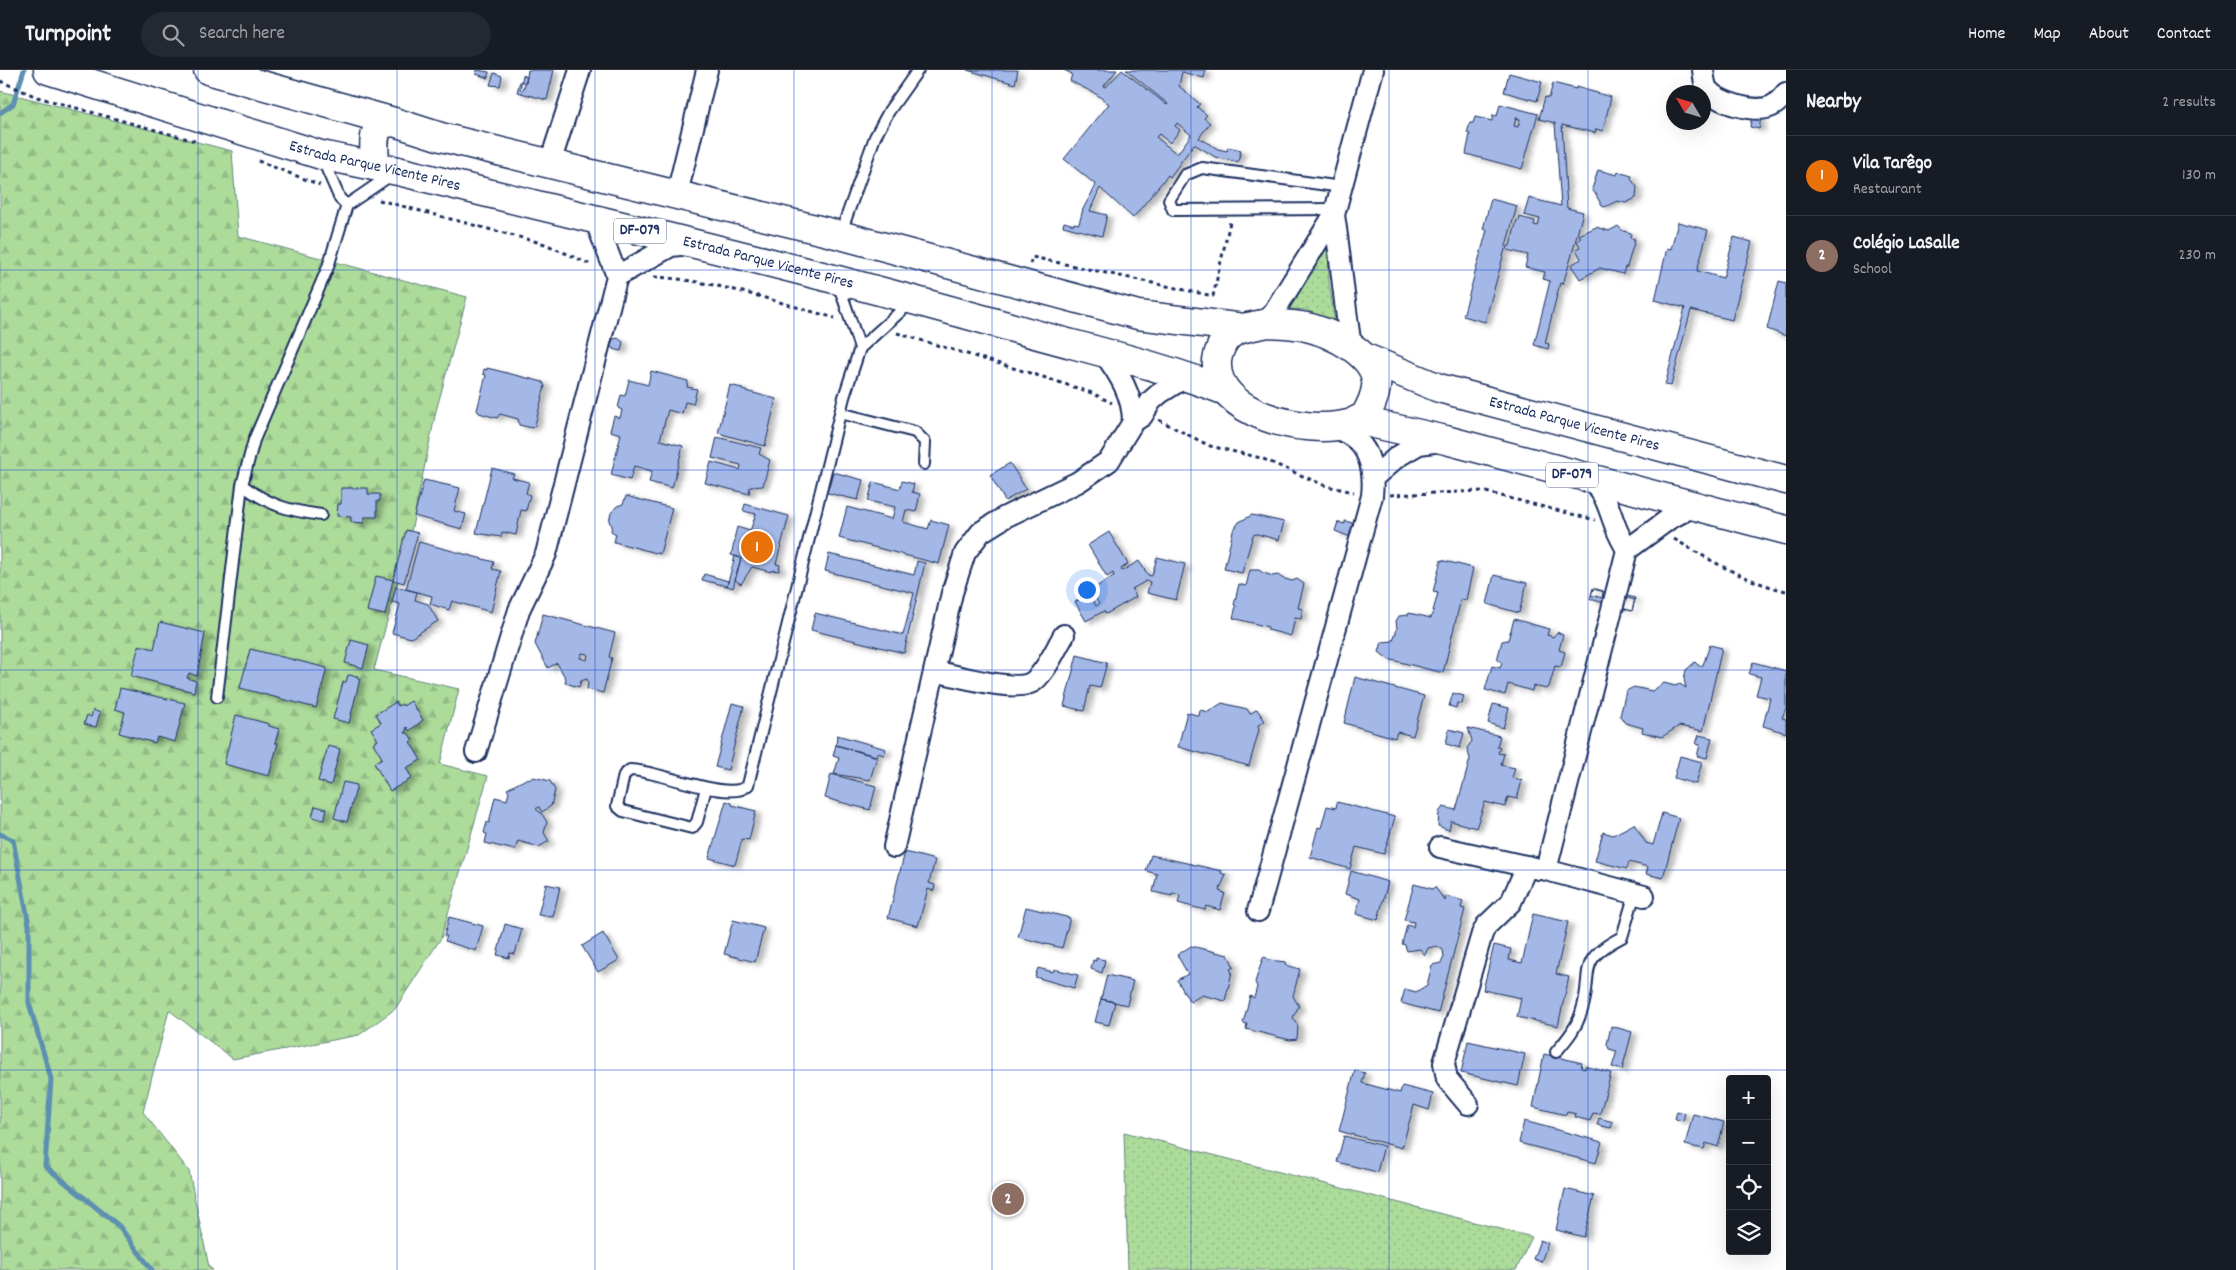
<!DOCTYPE html>
<meta charset="utf-8">
<style>
:root{--surface:#171b24;--page:#242831;--text:#f1f3f6;--muted:#9ea1a6;--line:#363941;--accent:#8c9099}
body{margin:0;font-family:Dekko,sans-serif;background:var(--page);color:var(--text)}
.controls{position:absolute;right:15px;bottom:15px;display:grid;overflow:hidden;border-radius:5px;box-shadow:0 5px 20px #0002}
.controls button{width:45px;height:45px;display:grid;place-items:center;padding:0;border:0;border-bottom:1px solid var(--line);background:var(--surface);color:var(--text);font:25px sans-serif}
.compass{position:absolute;left:1666px;top:15px;width:45px;height:45px;border-radius:50%;background:var(--surface);box-shadow:0 5px 20px #0002;rotate:308deg}
.you{position:absolute;left:1086px;top:519px;width:18px;height:18px;margin:-12px;border:4px solid #fff;border-radius:50%;background:#1a73e8;box-shadow:0 0 0 8px #1a73e833}
.badge{display:grid;place-items:center;width:32px;height:32px;border-radius:50%;background:var(--accent);color:#fff;font-size:16px;font-weight:700}
.pin{position:absolute;translate:-50% -50%;border:2px solid #fff;box-shadow:0 1px 5px #0006}
.list{margin:0;padding:0;list-style:none}
h2{display:flex;justify-content:space-between;align-items:center;height:65px;margin:0;padding:0 20px;font-size:21px}
h2 small{font-size:16px;font-weight:400;color:var(--muted)}
.list li{display:grid;grid-template-columns:32px 1fr auto;gap:15px;align-items:center;box-sizing:border-box;height:80px;padding:0 20px;border-top:1px solid var(--line)}
.list b{display:block;font-size:19px;white-space:nowrap}
.list p{margin:0;font-size:16px;white-space:nowrap;color:var(--muted)}
.list em{font-size:16px;font-style:normal;color:var(--muted)}
.icon{flex:none;width:28px;height:28px;fill:none;stroke:currentColor;stroke-width:2;stroke-linecap:round;stroke-linejoin:round}
.map{position:relative;flex:none;width:1786px;height:1200px;overflow:hidden}
header{display:flex;align-items:center;gap:30px;box-sizing:border-box;height:70px;padding:0 25px;background:var(--surface);border-bottom:1px solid var(--line)}
header strong{font-size:24px}
nav{display:flex;gap:28px;margin-inline-start:auto;font-size:18px}
.search{width:350px;height:45px;background:var(--page);display:flex;align-items:center;gap:12px;box-sizing:border-box;padding:0 18px;border-radius:28px;color:var(--muted);font-size:19px}
main{display:flex}
aside{flex:1;background:var(--surface)}
.map>svg:first-child{display:block}
.grass{fill:url(#grass-dots);stroke:#64857c}
.forest{fill:url(#forest-firs);stroke:#64857c}
.lines{fill:none;stroke-linecap:round;stroke-linejoin:round}
.stream{stroke:#5c8fb1;stroke-width:5}
.building{fill:#a3b8e6;stroke:#1b2f5e;fill-rule:evenodd;filter:url(#shadow)}
.lane-casing{stroke:#1b2f5e;stroke-width:14}
.street-casing{stroke:#1b2f5e;stroke-width:24}
.primary-casing{stroke:#1b2f5e;stroke-width:31}
.path{stroke:#1b2f5e;stroke-width:3;stroke-dasharray:4 4;stroke-linecap:butt}
.lane{stroke:#fff;stroke-width:10}
.street{stroke:#fff;stroke-width:20}
.primary{stroke:#fff;stroke-width:28}
.grid{fill:none;stroke:#1d4ed8;stroke-width:1;stroke-opacity:0.55}
.labels{text-anchor:middle;dominant-baseline:central;stroke-width:5;stroke-linejoin:round;paint-order:stroke}
.shield{fill:#fff;stroke:#5f6d8e;stroke-width:1}
.shield-label{font-size:15px;font-weight:bold;fill:#1b2f5e}
.street-label{font-size:16px;fill:#1b2f5e;stroke:#fff}
</style>
<header>
<strong>Turnpoint</strong>
<div class="search"><svg class="icon" aria-label="search" viewBox="0 0 24 24"><circle cx="10" cy="10" r="6"/><path d="M15 15l6 6"/></svg>Search here</div>
<nav><a>Home</a><a>Map</a><a>About</a><a>Contact</a></nav>
</header>
<main>
<div class="map">
<svg width="1786" height="1200" viewBox="0 0 1786 1200">
<defs>
<pattern id="grass-dots" width="8" height="8" patternUnits="userSpaceOnUse" patternTransform="scale(1.25)"><rect width="8" height="8" fill="#acdb9a"/><path d="M2 2h.1M6 6h.1" fill="none" stroke="#93bc87" stroke-width="1.8" stroke-linecap="round"/></pattern>
<pattern id="forest-firs" width="22" height="20" patternUnits="userSpaceOnUse" patternTransform="scale(1.25)"><rect width="22" height="20" fill="#acdb9a"/><path d="M5 1l3.5 6h-7zM16 11l3.5 6h-7z" fill="#93bc87"/></pattern>
<filter id="shadow"><feDropShadow dx="5.5" dy="3" stdDeviation="2.5" flood-color="#0004"/></filter>
</defs>
<rect width="100%" height="100%" fill="#fff"/>
<filter id="ink" filterUnits="userSpaceOnUse"><feTurbulence type="fractalNoise" baseFrequency=".02" numOctaves="2"/><feDisplacementMap in="SourceGraphic" scale="10" xChannelSelector="R" yChannelSelector="G"/><feConvolveMatrix kernelMatrix="1 2 1 2 8 2 1 2 1" color-interpolation-filters="sRGB"/></filter>
<g filter="url(#ink)">
<path class="grass" d="M1328,157L1329,212L1335,252L1306,240L1278,238Z
M1124,1062L1532,1167L1516,1200H1128Z"/>
<path class="forest" d="M0,21L232,81L238,166L467,227L436,341L412,457L374,600L459,619L440,694L488,706L441,868L395,939L359,965L233,989L169,940L143,1042L189,1101L209,1197L213,1200H0Z"/>
<g class="lines">
<path class="stream" d="M0,43L13,34L24,0
M0,764L13,770L29,855V933L51,1009L45,1096L119,1156L152,1200"/>
</g>
<path class="building" d="M477,0L489,2L488,8L476,4Z
M528,0H554L547,30L517,22L520,11L526,13Z
M967,0H1018L1015,14Z
M1064,0H1117L1104,16L1106,17L1122,0L1167,35L1168,34L1126,0H1206L1204,8L1182,2L1179,16L1200,34L1197,37L1207,45L1204,48L1210,53L1199,68L1218,79L1227,81L1228,77L1241,80L1238,92L1215,87L1194,74L1170,107L1168,105L1133,148L1100,118L1090,141L1107,145L1102,166L1063,156L1064,152L1074,155V153L1079,154L1083,139L1096,115L1064,89L1109,34L1096,24L1070,11L1072,4ZM1177,53L1191,65L1177,84L1156,67L1159,64L1170,73L1180,60L1175,56Z
M494,3L502,6L500,16L490,15Z
M1509,3L1542,12L1537,31L1504,22Z
M523,5L527,7L523,20L520,19Z
M1553,13L1576,19V17L1611,27L1603,61L1596,59L1595,63L1562,55L1567,138L1583,142L1571,188L1563,214L1560,213L1545,273L1549,274L1548,279L1534,275L1550,211L1543,209L1545,202L1525,197L1528,185L1507,180L1508,176H1510L1517,150L1519,151L1520,147L1535,151L1534,155L1538,156L1540,149L1524,145L1529,128L1561,136L1555,53L1539,49L1545,27L1549,28Z
M1500,34L1538,44L1522,99L1466,84L1470,64L1467,63L1470,53H1473L1475,47L1492,51L1493,45L1497,46ZM1516,48L1520,49L1518,57L1514,56Z
M1752,46L1761,48L1759,59L1750,57Z
M1598,100L1617,105L1618,102L1632,106L1631,109L1637,117L1636,128L1626,133L1617,131L1605,137L1602,136L1596,125L1597,124L1596,125L1592,119Z
M1491,129L1517,136L1485,252L1463,246L1487,160L1483,159Z
M1678,152L1708,160L1697,201L1723,208L1734,167L1752,172L1732,250L1691,240L1671,316L1665,315L1685,238L1655,230L1667,178L1671,179Z
M1618,156L1623,161L1631,163L1630,168L1635,169L1627,197H1625L1623,204L1600,198L1580,209L1571,195L1581,189L1576,179L1580,177L1577,171L1581,168L1579,165L1596,157L1609,161Z
M1779,211L1786,213V266L1767,259Z
M618,268L623,272L621,281L613,279L610,275L613,269Z
M487,298L543,312L545,316L535,355L532,358L519,355L518,349L500,344L497,348L479,343L477,340L486,305L483,304L484,299L487,300Z
M651,301L688,311L687,317L697,319L693,334L685,332L682,344L668,340L660,370L683,376L672,418L649,412L652,401L634,396L630,410L611,405L621,364L610,361L614,346L620,348L622,340L618,338L621,325L625,326L629,310L648,315Z
M730,315L742,318V320L776,329L765,376L718,363Z
M717,367L761,378L759,384L770,390L763,416L750,417L749,424L705,413L711,392L740,400L741,395L712,388Z
M1010,393L1026,419L1005,431L990,405Z
M492,398L514,404L512,408L529,412L526,423L530,425L526,441L521,440L516,465L502,462L501,467L476,463Z
M833,402L863,410L858,430L827,423Z
M424,410L460,418L454,441L466,444L462,459L414,446Z
M902,411L914,414L912,422L920,424L916,442L906,440L903,452L928,459L931,450L949,455L939,494L839,468L847,437L892,449L895,437L868,431L873,412L900,419Z
M341,418H368V424H380V431H377V447H364V453L351,452V447L337,446L338,434H341Z
M626,426L672,438L660,484L614,472L616,464L611,461L612,455L609,452L611,443L617,436L623,434Z
M745,434L789,446L776,494L780,495L779,501L772,500L771,502L752,497L741,514L735,510L741,488L731,485L735,470L734,469L737,457L750,461L756,444L743,441Z
M1252,445L1284,452L1279,470L1257,464L1253,465L1242,503L1224,499L1233,461L1239,452Z
M1345,451L1356,454L1353,468L1335,461L1338,452L1345,454Z
M406,460L418,463L404,513L393,510Z
M1109,462L1128,494L1121,499L1122,501L1139,491L1148,505L1152,506L1157,487L1185,494L1176,530L1147,523L1150,512L1146,511L1132,519L1136,527L1106,544L1104,541L1086,551L1075,532L1089,524L1096,536L1099,534L1091,520L1114,506L1113,503L1107,507L1088,475Z
M419,472L494,492L492,499L501,501L491,542L452,531L449,540L430,534L432,526L406,519Z
M829,484L914,505L917,491L925,493L904,583L811,560L815,543L903,565L914,523L825,501Z
M735,486L741,488L733,518L727,516Z
M1441,490L1473,498L1466,530L1461,529L1443,603L1388,589L1379,582L1382,572L1393,571L1397,559L1396,551L1399,546L1408,545L1409,543L1431,548L1438,523L1433,522Z
M1259,500L1263,503L1273,506L1278,505L1282,508L1292,511L1297,509L1304,514L1298,538L1303,539L1301,549L1295,548L1291,566L1268,560V557L1233,548L1236,536L1234,535L1239,514L1246,516L1250,500Z
M704,504L728,511L727,516L702,510Z
M1494,505L1527,513L1519,543L1487,534Z
M376,506L393,510L385,545L367,541Z
M396,517L417,522L415,530L428,534L438,551L411,568L392,563L400,534L392,532Z
M1593,518L1603,521L1602,528L1591,525Z
M1593,519L1635,530L1632,541L1590,529Z
M1619,524L1635,528L1632,541L1616,537Z
M543,544L615,563L609,587L612,588L603,623L587,619L588,612L587,609L581,611L579,617L565,613L566,609L557,593L548,598L535,574ZM582,583L588,584L587,590L580,588Z
M1514,549L1549,559L1547,565L1553,567L1557,562L1563,565L1559,580L1565,582L1561,597L1555,596L1549,617L1546,619L1533,616L1532,621L1508,614L1505,625L1485,620L1492,596L1500,598L1502,592L1497,590L1502,571L1508,570Z
M160,552L205,563L197,606L189,603L187,608L196,611L194,622L131,606L139,575L154,579Z
M351,570L369,575L363,598L345,593Z
M1710,575L1722,578L1703,661L1679,656L1662,667L1642,662L1643,658L1625,653L1620,646L1626,621L1634,617L1652,621L1664,613L1675,616L1680,614L1686,618L1684,609L1686,600L1695,592L1699,596L1703,595Z
M250,579L327,598L316,638L240,618Z
M1077,585L1107,593L1100,618L1090,616L1084,641L1064,636Z
M1753,592L1786,601V638L1782,648L1786,649V663L1763,656L1770,628L1756,625L1761,607L1749,604Z
M348,605L358,606L357,608L360,609L349,653L333,649L343,612H346Z
M1355,607L1424,626L1413,666L1397,662L1395,668L1344,653Z
M120,618L185,633L175,672L157,667L155,673L119,663L125,642L115,639Z
M1453,623L1464,626L1462,634L1457,633L1456,638L1449,636Z
M411,631L423,650L409,661L407,657L405,663H408L413,670L410,672L421,690L406,698L412,708L390,721L374,693L382,688L373,673L378,670L371,659L381,653L376,644L396,632L398,636L402,634L403,636Z
M732,633L744,636L728,700L715,697Z
M1222,633L1247,639L1250,644L1257,639L1265,651L1258,655L1259,660L1249,696L1178,677L1187,642L1199,646L1200,640L1208,642Z
M1493,634L1509,638L1503,658L1488,653Z
M93,640L100,643L96,657L84,654L87,645L91,647Z
M236,645L269,654V656L279,659L275,673H278L269,706L224,694Z
M1468,658L1500,666L1497,677L1500,678L1498,683L1504,684L1501,695L1515,698L1512,708L1522,711L1517,729L1508,727L1505,737L1485,732L1476,758L1451,751L1449,760L1438,756L1439,742L1443,737L1456,740L1470,689L1467,678L1472,671Z
M1449,659L1464,663L1460,678L1446,674Z
M837,665L886,679L884,685L877,683L876,686L836,675Z
M1699,665L1712,668L1707,688L1697,686L1700,675L1696,674Z
M836,675L877,687L870,710L834,704L839,688L833,686Z
M328,676L340,679L331,715L318,711Z
M1680,686L1702,692L1696,714L1674,708Z
M831,704L876,716L870,740L825,728Z
M533,707L550,711L555,720L551,736L542,742L539,737L536,739L542,744L547,752L544,763L549,771L539,777L518,771L515,780L485,773L487,764L484,763L487,752L489,753L495,727L507,730L509,722L507,719L528,708L529,710Z
M343,712L357,715L347,752L334,748Z
M726,731L732,733V735L756,741L749,770L742,769L735,795L709,788Z
M1337,732L1395,747L1384,784L1356,777L1350,799L1310,787L1318,757L1321,758L1327,736L1336,738Z
M315,736L327,739L324,750L312,747Z
M1662,743L1679,748L1663,808L1646,804L1648,797L1629,792L1627,799L1595,791L1603,762L1613,765L1634,754L1646,773L1653,775Z
M905,782L935,790L929,813L935,815L934,821L928,819L918,856L888,848Z
M1151,785L1222,801L1221,803L1226,805L1219,821L1225,823L1220,840L1206,836L1205,840L1178,833L1180,825L1172,823V826L1153,822L1157,804L1146,801Z
M1351,801L1388,812L1378,850L1356,844L1360,829L1345,824Z
M546,814L560,817L553,847L538,845Z
M1414,814L1432,819L1435,817L1445,831L1446,826L1463,831L1461,838L1465,839L1438,943L1401,933L1405,919L1416,922L1427,915L1432,895L1441,893L1444,887L1443,880L1437,876L1428,878L1425,885L1420,879L1407,881L1405,875L1402,874L1407,855L1413,857L1414,852L1404,850Z
M1026,837L1070,848L1062,878L1018,867Z
M1533,844L1568,852L1556,904L1569,907L1558,956L1517,947L1521,928L1483,920L1494,875L1511,879L1509,890L1522,893Z
M449,847L483,856L476,881L445,871L447,866H444Z
M733,850L764,858L755,892L724,884Z
M505,854L522,859L515,884L510,883L509,888L497,885Z
M603,863L619,890L598,902L582,876Z
M1191,876L1228,885L1234,897L1230,899L1232,902L1225,931L1202,925L1190,932L1177,910L1188,904L1177,885Z
M1265,887L1269,890L1286,892L1285,894L1288,896L1300,899L1293,926L1299,936L1293,947L1298,956L1297,969L1290,970L1246,959L1247,954L1243,953L1250,926L1254,928L1257,917L1255,912L1263,888Z
M1096,888L1105,890L1102,903L1091,899L1093,890L1096,891Z
M1038,898L1053,902L1054,899L1078,905L1074,918L1035,907Z
M1107,905L1133,911L1127,935L1101,929Z
M1101,929L1115,932L1109,955L1095,952Z
M1611,956L1632,962L1622,1000L1612,997L1617,981L1609,979L1607,974Z
M1468,971L1525,984L1518,1016L1461,1003Z
M1544,984L1582,993L1581,998L1585,999V996L1611,1003L1600,1044L1593,1043L1590,1051L1575,1047L1576,1044L1567,1042L1566,1045L1533,1037Z
M1355,1000L1365,1003L1362,1013L1400,1023L1402,1016L1433,1024L1429,1040L1414,1035L1402,1078L1339,1061Z
M1677,1041L1685,1043L1683,1051L1675,1049Z
M1693,1044L1724,1052L1718,1077L1706,1073L1704,1079L1685,1075Z
M1599,1048L1613,1052L1611,1058L1597,1055Z
M1524,1051L1602,1072L1596,1093L1519,1073Z
M1344,1066L1384,1076L1377,1102L1337,1092Z
M1565,1119L1594,1126L1584,1167L1556,1160Z
M1540,1170L1548,1173L1541,1192L1533,1189Z"/>
<g class="lines">
<g class="lane-casing">
<path id="lane" d="M322,88L340,129L347,135
M1335,139L1173,140L1169,130L1185,105L1202,98L1342,117
M840,165L875,67L889,41L918,0
M838,213L860,278
M840,343L915,362L925,372L924,394
M321,445C286,440 271,436 242,415L254,370L328,197L347,135L391,105
M217,627L242,415
M706,718L697,752L692,758L623,741L617,736L624,705L630,700C654,699 732,734 748,715L844,327L860,278L911,232
M1556,982C1566,970 1576,959 1581,943C1595,903 1573,892 1622,867L1635,823"/>
</g>
<g class="street-casing">
<path id="street" d="M1703,0C1704,6 1704,13 1707,19C1718,33 1756,44 1772,36C1778,33 1782,28 1786,23
M550,93L580,0
M677,124L707,0
M1334,145C1341,189 1344,233 1351,276
M617,206L671,176L689,174
M1267,253L1334,145L1373,0
M1104,283C1119,304 1133,325 1133,352
M1374,407L1397,387L1419,374L1441,371
M1591,410C1606,424 1608,437 1615,455C1618,464 1623,472 1627,480
M934,601C954,605 1019,624 1034,611C1047,600 1055,580 1064,565
M476,682L519,540L546,484L617,206L598,157L593,149
M894,777L952,523L965,483L981,462L1005,447L1078,412L1109,391L1133,352L1142,346L1151,331L1160,323L1187,306
M1440,777L1539,799
M1644,826L1546,800L1627,480L1669,449L1692,437
M1258,841L1372,426C1374,406 1372,381 1353,367C1347,363 1339,359 1332,356
M1468,1034L1447,1009L1444,993L1482,864L1486,856L1511,832L1527,796"/>
</g>
<g class="primary-casing">
<g id="primary">
<path id="s1" d="M48,0L321,85L398,101C600,151 803,198 1003,255C1078,277 1154,293 1226,321"/>
<path d="M208,0L394,52L441,67L840,165L1138,245L1244,258"/>
<path d="M375,96C375,82 371,65 381,54L394,52"/>
<path d="M1267,253C1280,254 1293,254 1306,257C1331,262 1380,286 1376,317C1375,328 1370,337 1365,346C1360,349 1354,353 1348,354C1307,365 1213,345 1217,291C1218,282 1223,269 1231,264C1240,257 1256,256 1267,253Z"/>
<path id="s2" d="M1366,288L1439,318L1786,410"/>
<path d="M1357,350L1446,370L1786,460"/>
</g>
</g>
<path class="path" d="M0,11L37,27L195,71
M258,91L320,115
M379,130L545,174L592,195
M1030,194L1032,187L1213,226L1230,152
M654,207C715,210 776,232 835,248
M897,263L1043,307L1092,323L1112,333
M1159,350L1210,376L1261,388L1326,416L1354,422
M1390,425L1482,421L1595,450
M1674,469C1710,490 1744,511 1786,521"/>
<use href="#lane" class="lane"/>
<use href="#street" class="street"/>
<use href="#primary" class="primary"/>
</g>
</g>
<path class="grid" d="M198,0V1200M397,0V1200M595,0V1200M794,0V1200M992,0V1200M1191,0V1200M1389,0V1200M1588,0V1200M0,200H1786M0,400H1786M0,600H1786M0,800H1786M0,1000H1786"/>
<g class="labels">
<g class="shield">
<rect x="614" y="148.5" width="52" height="25" rx="4"/>
<rect x="1546" y="392.5" width="52" height="25" rx="4"/>
</g>
<g class="shield-label">
<text x="640" y="161">DF-079</text>
<text x="1572" y="405">DF-079</text>
</g>
<g class="street-label">
<text stroke="none"><textPath href="#s1" startOffset="341">Estrada Parque Vicente Pires</textPath></text>
<text stroke="none"><textPath href="#s1" startOffset="746">Estrada Parque Vicente Pires</textPath></text>
<text stroke="none"><textPath href="#s2" startOffset="219">Estrada Parque Vicente Pires</textPath></text>
</g>
</g>
</svg>
<div class="controls">
<button>+</button>
<button>−</button>
<button><svg class="icon" aria-label="locate" viewBox="0 0 24 24"><circle cx="12" cy="12" r="6"/><path d="M12 2v4M12 18v4M2 12h4M18 12h4"/></svg></button>
<button><svg class="icon" aria-label="layers" viewBox="0 0 24 24"><path d="M12 4l9 5-9 5-9-5zM3 14l9 5 9-5"/></svg></button>
</div>
<svg class="compass" viewBox="-18 -18 36 36"><path d="M0-13l5 13h-10z" fill="#e53935"/><path d="M0 13l5-13h-10z" fill="#9ea1a6"/></svg>
<div class="you"></div>
<div class="pin badge" style="left:757px;top:477px;background:#e8710a">1</div>
<div class="pin badge" style="left:1008px;top:1129px;background:#8d6e63">2</div>
</div>
<aside>
<h2>Nearby<small>2 results</small></h2>
<ul class="list">
<li><span class="badge" style="background:#e8710a">1</span><div><b>Vila Tarêgo</b><p>Restaurant</p></div><em>130 m</em></li>
<li><span class="badge" style="background:#8d6e63">2</span><div><b>Colégio LaSalle</b><p>School</p></div><em>230 m</em></li>
</ul>
</aside>
</main>
